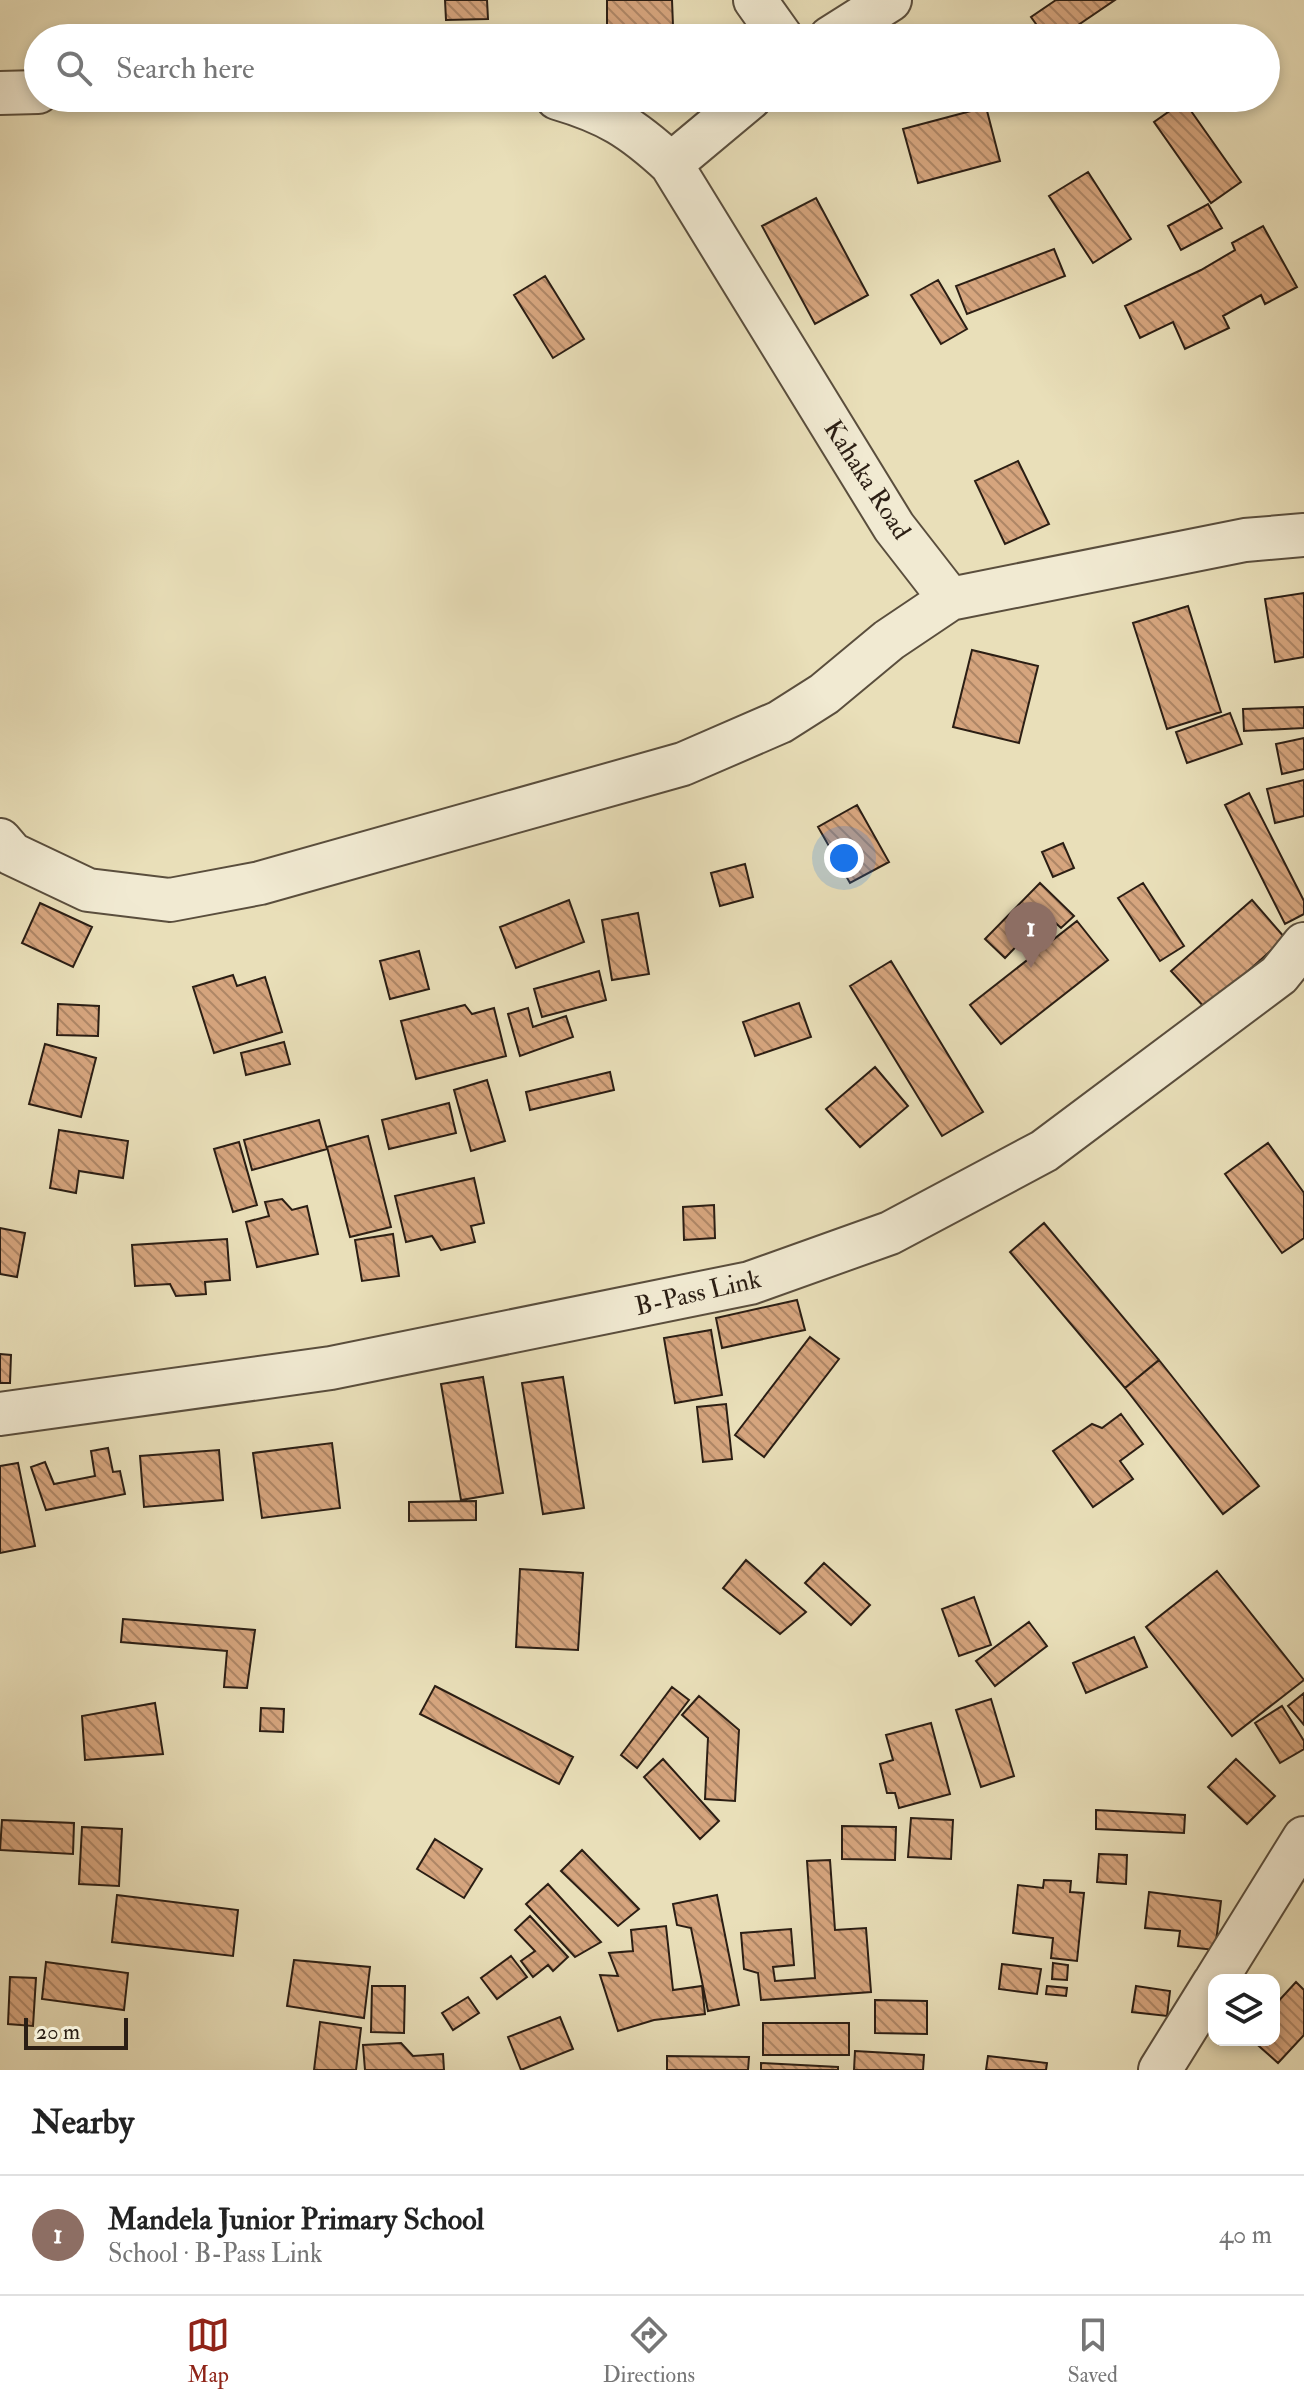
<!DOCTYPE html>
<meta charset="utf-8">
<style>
:root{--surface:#fff;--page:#f6f6f6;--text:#222;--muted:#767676;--line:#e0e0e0;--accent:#8f2418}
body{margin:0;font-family:"IM FELL Double Pica",serif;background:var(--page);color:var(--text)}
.controls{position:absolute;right:24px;bottom:24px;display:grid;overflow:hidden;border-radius:16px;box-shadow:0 4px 12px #0003}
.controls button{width:72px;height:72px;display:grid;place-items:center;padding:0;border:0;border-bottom:2px solid var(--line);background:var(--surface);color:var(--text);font:40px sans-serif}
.scale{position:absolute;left:24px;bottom:20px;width:104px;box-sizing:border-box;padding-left:8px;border:4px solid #2b1e14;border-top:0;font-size:22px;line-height:28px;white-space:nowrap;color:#2b1e14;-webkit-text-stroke:6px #f1ead2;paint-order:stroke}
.you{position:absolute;left:844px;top:858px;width:28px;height:28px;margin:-20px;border:6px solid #fff;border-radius:50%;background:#1a73e8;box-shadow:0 0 0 12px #1a73e833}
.badge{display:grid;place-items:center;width:52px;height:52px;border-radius:50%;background:var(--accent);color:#fff;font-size:26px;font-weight:700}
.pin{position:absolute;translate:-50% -66px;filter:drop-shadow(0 2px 4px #0008)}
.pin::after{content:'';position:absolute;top:42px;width:28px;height:24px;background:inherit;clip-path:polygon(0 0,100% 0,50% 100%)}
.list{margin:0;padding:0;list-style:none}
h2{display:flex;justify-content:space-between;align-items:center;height:104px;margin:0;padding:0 32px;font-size:34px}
h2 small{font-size:26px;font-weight:400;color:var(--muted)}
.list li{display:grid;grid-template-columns:52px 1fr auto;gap:24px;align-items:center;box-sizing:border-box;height:120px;padding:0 32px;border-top:2px solid var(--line)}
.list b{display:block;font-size:30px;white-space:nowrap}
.list p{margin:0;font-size:26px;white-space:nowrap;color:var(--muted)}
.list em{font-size:26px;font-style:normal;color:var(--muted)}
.icon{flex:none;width:44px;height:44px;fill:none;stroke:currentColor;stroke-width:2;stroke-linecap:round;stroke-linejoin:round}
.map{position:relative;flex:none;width:1304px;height:2070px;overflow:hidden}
.search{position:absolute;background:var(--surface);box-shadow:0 4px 12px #0003;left:24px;right:24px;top:24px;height:88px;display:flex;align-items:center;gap:20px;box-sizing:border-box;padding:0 28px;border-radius:44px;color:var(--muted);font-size:30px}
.sheet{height:224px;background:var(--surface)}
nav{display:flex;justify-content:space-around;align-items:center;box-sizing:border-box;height:112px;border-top:2px solid var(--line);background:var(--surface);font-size:22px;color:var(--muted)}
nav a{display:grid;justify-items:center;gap:4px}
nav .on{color:var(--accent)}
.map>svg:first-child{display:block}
.building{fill:url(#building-back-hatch);stroke:#2b1e14;stroke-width:2}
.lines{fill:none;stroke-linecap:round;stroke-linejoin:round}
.minor-casing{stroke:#5a4e3d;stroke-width:46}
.minor{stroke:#f1ead2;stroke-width:42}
.labels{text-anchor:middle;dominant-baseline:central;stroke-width:6;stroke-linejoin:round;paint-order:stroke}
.street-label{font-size:26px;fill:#2b1e14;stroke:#f1ead2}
</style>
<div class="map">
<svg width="1304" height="2070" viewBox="0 0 1304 2070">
<defs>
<pattern id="building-back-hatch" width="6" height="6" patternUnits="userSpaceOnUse" patternTransform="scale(2)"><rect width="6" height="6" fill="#d6a57e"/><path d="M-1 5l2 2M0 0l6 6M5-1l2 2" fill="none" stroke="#ae8666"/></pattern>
</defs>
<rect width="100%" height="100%" fill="#e9dfb9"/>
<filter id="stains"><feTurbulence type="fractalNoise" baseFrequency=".0025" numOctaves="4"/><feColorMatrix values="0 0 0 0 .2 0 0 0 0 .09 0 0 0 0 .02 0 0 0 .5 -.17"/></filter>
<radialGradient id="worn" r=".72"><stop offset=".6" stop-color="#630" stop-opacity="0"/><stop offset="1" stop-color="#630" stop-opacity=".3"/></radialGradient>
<path class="building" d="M445,0H487L488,19L446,20Z
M607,0H672L673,26L607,27Z
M1056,0H1115L1059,38H1046L1031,17Z
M1184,101L1241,182L1211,203L1154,122Z
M986,107L1000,161L918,183L903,129Z
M1088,172L1131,239L1093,263L1049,196Z
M816,198L868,295L815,324L762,226Z
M1208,204L1222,228L1181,250L1168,226Z
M1263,226L1297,287L1265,304L1261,295L1223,316L1229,328L1185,349L1173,322L1140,338L1125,306L1201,270L1235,250L1232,243Z
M1054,249L1065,276L967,314L956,286Z
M545,276L584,339L553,358L514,295Z
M938,280L967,329L941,344L911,295Z
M1018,461L1049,524L1005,544L975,481Z
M1304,593V657L1275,662L1265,599Z
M1188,606L1221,712L1167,729L1133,623Z
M972,650L1038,666L1019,743L953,727Z
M1304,707V728L1244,731L1243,709Z
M1230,713L1242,744L1187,763L1176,732Z
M1304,738V769L1282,774L1276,744Z
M1304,780V816L1275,823L1267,789Z
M1249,793L1304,901V914L1285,924L1225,805Z
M857,805L889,862L850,883L818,827Z
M1063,843L1074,868L1053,877L1042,852Z
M745,864L753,897L720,906L711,873Z
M1040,883L1074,916L1061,928L1047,915L1005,958L985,939Z
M1143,883L1184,946L1160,961L1118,898Z
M569,900L584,942L516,968L500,927Z
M1252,900L1285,938L1206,1009L1171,971Z
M40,903L92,927L73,967L22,943Z
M638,913L649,974L612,980L602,920Z
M1077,921L1108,960L1001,1044L970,1005Z
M419,951L429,989L390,999L380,961Z
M891,961L983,1112L942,1136L850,986Z
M599,971L606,1000L542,1017L534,989Z
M233,975L237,986L265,977L282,1032L214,1053L193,987Z
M799,1003L811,1037L755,1056L743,1022Z
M58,1004L99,1006L98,1036L57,1035Z
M465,1005L472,1014L494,1008L506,1056L416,1079L401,1021Z
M528,1008L533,1027L566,1016L573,1037L520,1056L508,1014Z
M284,1042L290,1064L246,1075L241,1053Z
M45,1044L96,1058L81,1117L29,1104Z
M875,1067L908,1106L860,1147L826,1109Z
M610,1072L614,1090L530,1110L526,1092Z
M487,1080L505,1141L471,1151L454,1090Z
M449,1103L456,1133L389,1149L382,1120Z
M319,1120L327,1149L252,1170L244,1140Z
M59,1130L128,1141L123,1178L79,1171L76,1193L50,1188Z
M368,1136L391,1227L350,1237L327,1147Z
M239,1142L257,1205L233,1212L214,1149Z
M1268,1143L1304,1193V1238L1282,1253L1225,1174Z
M474,1178L484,1223L471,1226L475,1242L441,1250L432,1236L406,1242L395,1196Z
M282,1199L292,1210L307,1206L318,1254L257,1267L246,1222L269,1216L265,1202Z
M714,1205L715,1238L684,1240L683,1207Z
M1044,1223L1159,1360L1125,1388L1010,1252Z
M0,1228L25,1233L17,1277L0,1274Z
M393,1234L399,1276L362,1281L355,1240Z
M227,1239L230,1280L205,1282L206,1294L176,1296L170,1284L135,1286L132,1245Z
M797,1300L805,1330L722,1348L716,1318Z
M711,1330L722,1395L675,1403L664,1338Z
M810,1337L839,1359L764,1457L735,1435Z
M0,1354L11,1355L10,1383H0Z
M1159,1360L1259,1486L1223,1514L1125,1388Z
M483,1377L503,1493L461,1500L441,1384Z
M563,1377L584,1508L543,1514L522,1383Z
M726,1404L732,1459L703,1462L697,1407Z
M1121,1414L1143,1444L1120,1461L1133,1479L1093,1507L1053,1451L1092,1424L1102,1428Z
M332,1443L340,1508L262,1518L253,1453Z
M108,1448L113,1472L120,1471L125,1494L46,1510L31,1467L45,1462L54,1484L95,1476L91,1451Z
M219,1450L223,1500L144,1507L140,1456Z
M18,1463L35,1546L0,1553V1466Z
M476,1501V1520L409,1521V1502Z
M746,1560L806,1612L780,1634L723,1588Z
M824,1563L870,1605L851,1625L805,1583Z
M520,1569L583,1573L578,1650L516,1647Z
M1217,1571L1304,1680L1232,1736L1146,1627Z
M974,1597L991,1645L959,1656L942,1609Z
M123,1619L255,1630L247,1688L224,1687L227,1651L121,1642Z
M1029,1622L1047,1646L995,1686L976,1661Z
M1134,1637L1147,1667L1086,1693L1073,1663Z
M435,1686L573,1757L559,1784L420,1714Z
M672,1687L689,1700L637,1768L621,1755Z
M1304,1693V1725L1288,1706Z
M699,1696L739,1730L735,1801L705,1799L708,1738L682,1715Z
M991,1699L1014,1776L981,1787L956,1710Z
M155,1703L163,1754L85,1760L82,1716Z
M1282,1706L1304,1741V1749L1280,1763L1255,1723Z
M261,1708L284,1709L283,1732L260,1731Z
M931,1723L950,1794L899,1808L895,1793H887L880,1764L893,1760L886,1735Z
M663,1759L719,1821L700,1839L644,1777Z
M1236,1759L1275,1796L1247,1824L1208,1787Z
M1096,1810L1185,1815L1184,1833L1096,1829Z
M911,1818L953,1820L951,1859L908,1857Z
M2,1820L74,1823L73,1854L0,1850Z
M842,1826L896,1827L895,1860L842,1859Z
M82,1827L122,1829L119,1886L79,1884Z
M435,1839L482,1869L464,1898L417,1869Z
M582,1850L639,1909L618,1926L561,1871Z
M1099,1854L1127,1855L1126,1884L1097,1882Z
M830,1860L835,1930L866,1928L871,1992L761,2000L758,1973L744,1969L741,1933L791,1929L794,1965L773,1967L775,1981L815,1978L807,1861Z
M1044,1880L1071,1881L1070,1892L1084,1893L1077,1961L1051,1958L1053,1938L1013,1933L1018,1885L1043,1888Z
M548,1884L601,1942L575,1957L526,1904Z
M1149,1892L1221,1901L1215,1950L1178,1946L1180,1931L1145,1928Z
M117,1895L238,1910L233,1956L112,1942Z
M717,1895L739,2005L708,2011L691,1928L677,1925L673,1904Z
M530,1916L568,1957L553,1971L548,1965L533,1977L521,1961L535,1951L515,1930Z
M666,1926L673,1990L702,1986L705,2014L654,2020L618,2031L600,1975L618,1976L609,1953L633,1951L631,1930Z
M511,1956L527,1977L497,1999L481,1978Z
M294,1960L370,1967L364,2018L287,2006Z
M46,1962L128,1973L124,2010L42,1999Z
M1053,1963L1068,1965L1067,1980L1052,1979Z
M1002,1964L1041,1969L1037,1994L999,1989Z
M10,1977L36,1978L33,2026L8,2024Z
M1296,1982L1304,1990V2035L1278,2063L1252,2040H1274V2006Z
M372,1986H405L404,2033L371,2032Z
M1047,1986L1067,1988L1066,1996L1046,1994Z
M1136,1986L1170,1991L1167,2016L1132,2012Z
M468,1997L479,2013L453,2030L442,2013Z
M875,2000L927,2001V2034L875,2033Z
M560,2017L573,2049L521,2070L508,2037Z
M320,2022L361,2028L356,2070H314Z
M763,2023H849V2055H763Z
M401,2043L413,2056L443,2054L444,2070H365L363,2045Z
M855,2051L924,2055L923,2070H854Z
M667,2056L749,2057L748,2070H667Z
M988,2056L1047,2063L1046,2070H986Z
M761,2063L838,2067V2070H761Z"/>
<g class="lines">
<g class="minor-casing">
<path id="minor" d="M755,0L782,38
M830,38L890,0
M0,93L38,92
M557,98C608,113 632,128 671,164L894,527L950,599L1245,540L1304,535
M671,164L750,98
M0,840L12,854L88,890L170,900L260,883L683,764L780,722L824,694L889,640L950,599
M0,1414L331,1368L750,1283L890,1233L1044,1151L1279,975L1304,944
M1216,1980L1304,1838
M1160,2070L1214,1983"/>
</g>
<use href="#minor" class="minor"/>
</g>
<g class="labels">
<g class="street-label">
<text transform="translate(867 480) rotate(57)">Kahaka Road</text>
<text transform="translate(698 1293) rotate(-13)">B-Pass Link</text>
</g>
</g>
<rect width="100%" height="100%" filter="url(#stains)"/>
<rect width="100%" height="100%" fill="url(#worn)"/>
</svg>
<div class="controls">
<button><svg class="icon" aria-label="layers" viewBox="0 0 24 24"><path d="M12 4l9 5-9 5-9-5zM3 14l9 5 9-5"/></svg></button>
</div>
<div class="scale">20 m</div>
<div class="you"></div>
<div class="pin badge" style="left:1031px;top:968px;background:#8d6e63">1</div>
<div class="search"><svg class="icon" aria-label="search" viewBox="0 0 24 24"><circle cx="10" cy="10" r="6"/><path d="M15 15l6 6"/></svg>Search here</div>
</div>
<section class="sheet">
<h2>Nearby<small></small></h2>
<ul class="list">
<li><span class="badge" style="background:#8d6e63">1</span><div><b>Mandela Junior Primary School</b><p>School · B-Pass Link</p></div><em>40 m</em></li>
</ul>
</section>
<nav>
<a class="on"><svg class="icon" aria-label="map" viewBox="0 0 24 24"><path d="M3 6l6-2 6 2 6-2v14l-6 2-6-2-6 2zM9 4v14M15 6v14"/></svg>Map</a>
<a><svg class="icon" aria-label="directions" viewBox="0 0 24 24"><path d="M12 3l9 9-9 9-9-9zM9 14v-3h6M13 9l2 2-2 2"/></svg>Directions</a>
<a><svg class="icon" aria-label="saved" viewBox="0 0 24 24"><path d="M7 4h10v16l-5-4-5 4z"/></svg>Saved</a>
</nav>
